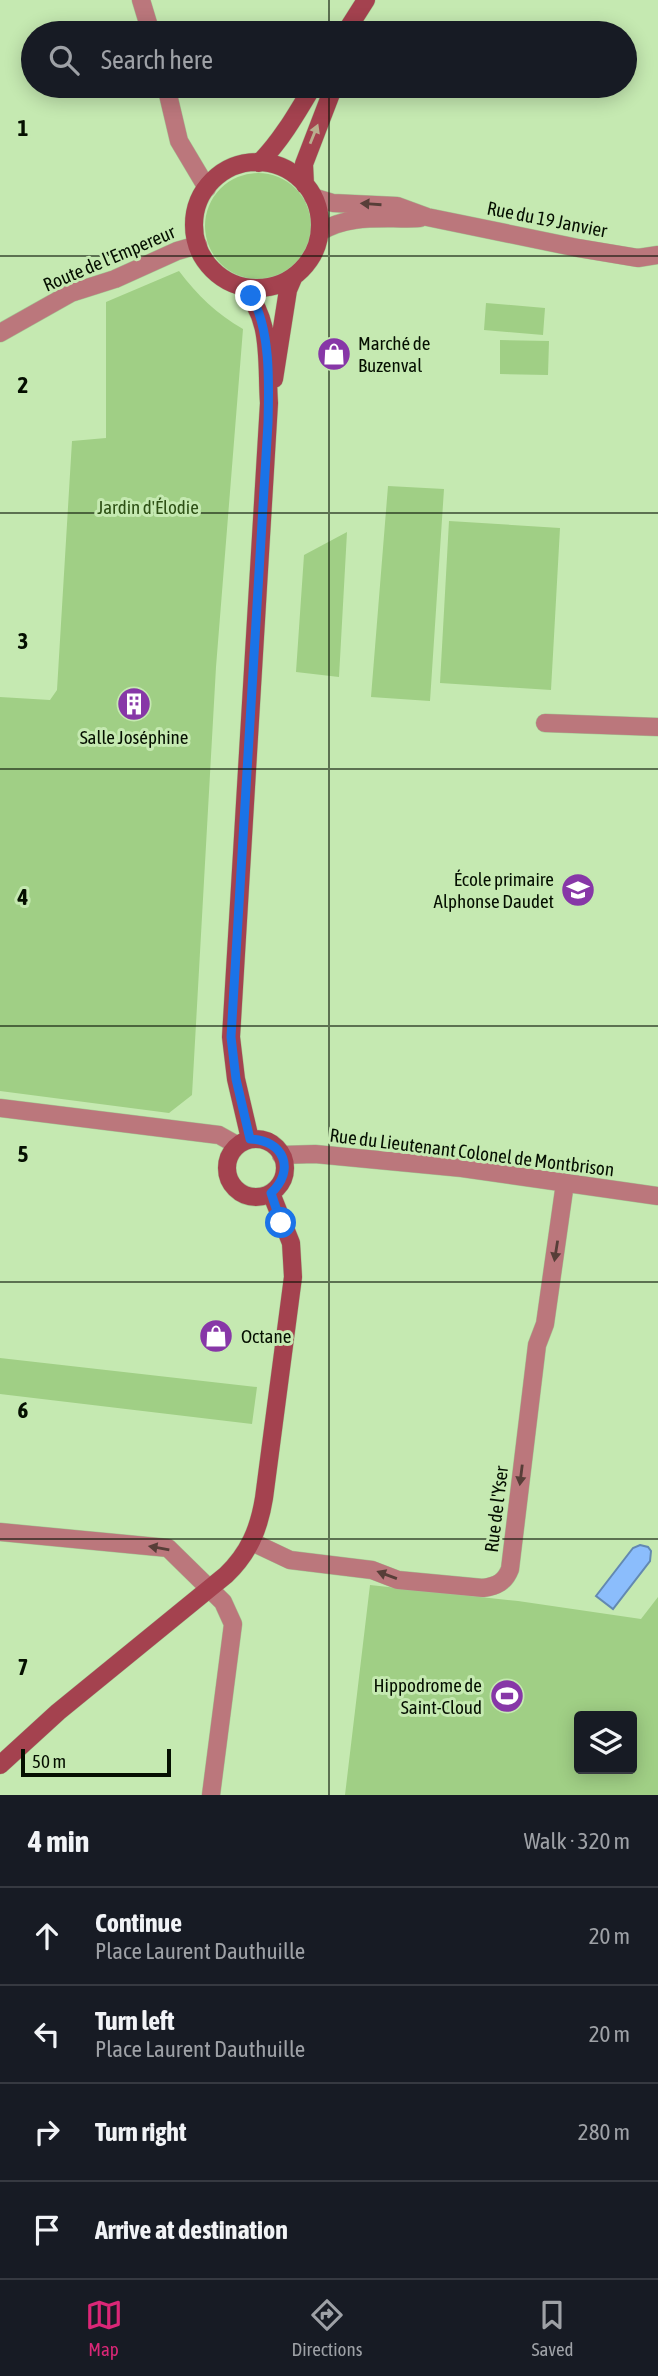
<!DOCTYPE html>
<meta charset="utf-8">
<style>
:root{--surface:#171b24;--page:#20242c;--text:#f1f3f6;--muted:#9ea1a6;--line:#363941;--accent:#db2777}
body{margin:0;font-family:"Asap Condensed",sans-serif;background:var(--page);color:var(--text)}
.controls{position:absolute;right:21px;bottom:21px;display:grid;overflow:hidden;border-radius:7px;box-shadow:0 4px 18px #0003}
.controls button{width:63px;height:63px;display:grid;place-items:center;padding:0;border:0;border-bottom:2px solid var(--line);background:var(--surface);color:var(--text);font:35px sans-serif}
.scale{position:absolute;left:21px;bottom:18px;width:150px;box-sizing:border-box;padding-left:7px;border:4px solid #050f01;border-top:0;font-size:19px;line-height:24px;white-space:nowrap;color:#050f01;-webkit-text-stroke:5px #c5e9b1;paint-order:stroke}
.stop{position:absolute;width:21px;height:21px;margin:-16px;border:5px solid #1a73e8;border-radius:50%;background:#fff}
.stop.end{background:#1a73e8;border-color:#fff;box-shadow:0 2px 7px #0008}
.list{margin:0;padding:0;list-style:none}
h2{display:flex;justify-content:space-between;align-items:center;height:91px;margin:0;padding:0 28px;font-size:30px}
h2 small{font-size:23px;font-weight:400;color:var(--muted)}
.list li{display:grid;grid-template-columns:46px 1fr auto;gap:21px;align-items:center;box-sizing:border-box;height:98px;padding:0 28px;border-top:2px solid var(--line)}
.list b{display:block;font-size:26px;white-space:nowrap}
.list p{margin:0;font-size:23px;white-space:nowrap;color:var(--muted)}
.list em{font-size:23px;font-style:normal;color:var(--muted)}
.icon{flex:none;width:38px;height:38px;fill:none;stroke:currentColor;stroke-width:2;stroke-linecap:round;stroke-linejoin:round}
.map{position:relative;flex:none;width:658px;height:1795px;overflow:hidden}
.search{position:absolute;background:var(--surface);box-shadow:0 4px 18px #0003;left:21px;right:21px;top:21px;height:77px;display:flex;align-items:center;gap:18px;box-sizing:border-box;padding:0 24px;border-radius:38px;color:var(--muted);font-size:26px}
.sheet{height:483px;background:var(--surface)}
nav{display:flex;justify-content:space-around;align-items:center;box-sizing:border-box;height:98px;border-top:2px solid var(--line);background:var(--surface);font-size:19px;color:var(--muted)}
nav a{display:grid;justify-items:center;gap:4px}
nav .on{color:var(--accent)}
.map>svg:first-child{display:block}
.green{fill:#a0cf85;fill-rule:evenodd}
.water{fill:#8bbdfc;stroke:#6389b1;stroke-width:2}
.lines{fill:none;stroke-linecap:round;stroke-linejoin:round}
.minor-casing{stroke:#a6c695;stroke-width:19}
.tertiary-casing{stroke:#a6c695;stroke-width:19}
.secondary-casing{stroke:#a6c695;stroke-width:19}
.minor{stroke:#bb777c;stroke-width:18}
.tertiary{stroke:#bb777c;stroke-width:18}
.secondary{stroke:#a4424f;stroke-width:18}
.oneway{fill:#b9af8f}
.oneway2{fill:#573e38}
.route{stroke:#1a73e8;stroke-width:9}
.grid{fill:none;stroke:#050f01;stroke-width:2;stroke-opacity:0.55}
.labels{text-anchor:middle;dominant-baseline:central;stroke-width:6;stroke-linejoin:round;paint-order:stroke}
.street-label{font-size:19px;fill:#050f01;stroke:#c5e9b1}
.poi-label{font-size:19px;fill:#050f01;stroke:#c5e9b1;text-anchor:start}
.park-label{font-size:19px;fill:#2d5014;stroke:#c5e9b1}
.grid-label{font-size:23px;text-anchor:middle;font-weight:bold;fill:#050f01;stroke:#c5e9b1;stroke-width:6;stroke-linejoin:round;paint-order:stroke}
</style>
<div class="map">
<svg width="658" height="1795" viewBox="0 0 658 1795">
<rect width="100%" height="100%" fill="#c5e9b1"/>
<path class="green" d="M205 226a53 53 0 1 1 106 0a53 53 0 1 1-106 0Z
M179,271C197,295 217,314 243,329L216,667L192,1095L169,1113L0,1091V697L50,700L57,690L72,441L106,438V302Z
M486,303L545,308L543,335L484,330Z
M500,340L549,341L548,375L500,374Z
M388,486L444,489L430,701L371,697Z
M449,521L560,528L551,690L440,683Z
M347,532L339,677L296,672L304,555Z
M0,1358L257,1387L252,1424L0,1394Z
M370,1585L518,1601L641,1619L658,1597V1795H345ZM579,1716H632V1769H579Z"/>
<path class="water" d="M640,1545L648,1547L651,1551L650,1561L613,1609L596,1596L633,1548Z"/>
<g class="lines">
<g class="minor-casing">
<path id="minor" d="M141,0L151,33
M166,86L179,141L207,188
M313,197L333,203L397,206L427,217L578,248L638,258L658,255
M320,232C350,213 386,220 420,218
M545,723L658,727
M281,1155L315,1154L462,1168L658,1196
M0,1532L168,1548L223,1602L233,1624L211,1795
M252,1542L290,1560L372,1570L398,1580L483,1588C497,1586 505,1582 510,1569L537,1345L545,1324L565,1183"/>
</g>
<g class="tertiary-casing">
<path id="tertiary" d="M0,333L71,293L115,279L177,251L198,245
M0,1108L219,1135L237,1145"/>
</g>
<g class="secondary-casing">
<path id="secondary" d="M345,33L366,0
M194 225a63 63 0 1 1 126 0a63 63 0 1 1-126 0Z
M259,163C281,141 297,113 313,86
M305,185L304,164L334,86
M240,286C273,315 266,362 269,403L231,1037L236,1079L250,1139
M274,379L288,290L294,276
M227 1168a29 29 0 1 1 58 0a29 29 0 1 1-58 0Z
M0,1765L58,1712L226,1575C249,1553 259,1529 264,1498L293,1277L291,1243L271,1193"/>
</g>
<use href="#minor" class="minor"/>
<use href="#tertiary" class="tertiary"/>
<use href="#secondary" class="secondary"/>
</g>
<defs><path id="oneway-solid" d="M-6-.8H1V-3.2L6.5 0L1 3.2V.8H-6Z" transform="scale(1.75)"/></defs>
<use class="oneway" href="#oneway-solid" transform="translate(314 134) rotate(-68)"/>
<g class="oneway2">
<use href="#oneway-solid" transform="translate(371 204) rotate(-176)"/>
<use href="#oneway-solid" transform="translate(556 1251) rotate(99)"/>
<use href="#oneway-solid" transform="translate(521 1475) rotate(97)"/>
<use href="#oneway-solid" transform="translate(159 1548) rotate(-170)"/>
<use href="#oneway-solid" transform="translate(387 1575) rotate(-160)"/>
</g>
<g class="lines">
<path class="route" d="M251,296C271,329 269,385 268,423L231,1037L236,1079L250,1139C284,1140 296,1170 271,1193L281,1223"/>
</g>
<path class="grid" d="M329,0V33M329,86V1795M0,256H658M0,513H658M0,769H658M0,1026H658M0,1282H658M0,1539H658"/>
<defs>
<g id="shop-disc" transform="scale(1.75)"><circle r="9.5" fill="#8737a7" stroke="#c5e9b1"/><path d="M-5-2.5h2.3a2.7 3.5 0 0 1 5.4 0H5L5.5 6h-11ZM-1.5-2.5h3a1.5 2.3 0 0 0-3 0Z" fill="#fff"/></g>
<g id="building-disc" transform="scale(1.75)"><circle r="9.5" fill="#8737a7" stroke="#c5e9b1"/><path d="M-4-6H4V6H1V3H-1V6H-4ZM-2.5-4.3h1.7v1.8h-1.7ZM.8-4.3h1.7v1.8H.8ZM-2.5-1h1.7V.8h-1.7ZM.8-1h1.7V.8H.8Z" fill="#fff"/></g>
<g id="school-disc" transform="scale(1.75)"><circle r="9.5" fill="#8737a7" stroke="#c5e9b1"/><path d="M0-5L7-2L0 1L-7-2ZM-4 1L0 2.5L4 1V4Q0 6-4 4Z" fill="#fff"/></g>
<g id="stadium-disc" transform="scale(1.75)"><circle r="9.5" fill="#8737a7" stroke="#c5e9b1"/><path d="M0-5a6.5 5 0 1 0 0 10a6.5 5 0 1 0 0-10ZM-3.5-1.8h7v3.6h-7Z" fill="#fff"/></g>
</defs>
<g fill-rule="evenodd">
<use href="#shop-disc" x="334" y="354"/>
<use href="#building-disc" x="134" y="704"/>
<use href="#school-disc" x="578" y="890"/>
<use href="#shop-disc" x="216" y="1336"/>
<use href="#stadium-disc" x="507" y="1696"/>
</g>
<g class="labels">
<g class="street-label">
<text transform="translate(547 219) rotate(11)">Rue du 19 Janvier</text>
<text transform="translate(109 258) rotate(-23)">Route de l'Empereur</text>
<text transform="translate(472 1152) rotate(7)">Rue du Lieutenant Colonel de Montbrison</text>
<text transform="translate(496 1509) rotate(-83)">Rue de l'Yser</text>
</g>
<g class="poi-label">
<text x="358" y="343">Marché de<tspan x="358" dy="22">Buzenval</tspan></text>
<text x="134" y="737" text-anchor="middle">Salle Joséphine</text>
<text x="554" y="879" text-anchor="end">École primaire<tspan x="554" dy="22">Alphonse Daudet</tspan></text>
<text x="241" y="1336">Octane</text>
<text x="482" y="1685" text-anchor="end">Hippodrome de<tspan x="482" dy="22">Saint-Cloud</tspan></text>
</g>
<g class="park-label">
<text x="148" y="507">Jardin d'Élodie</text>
</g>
</g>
<g class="grid-label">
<text x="23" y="136">1</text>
<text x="23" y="393">2</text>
<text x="23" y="649">3</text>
<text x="23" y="905">4</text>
<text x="23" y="1162">5</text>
<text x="23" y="1418">6</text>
<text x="23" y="1675">7</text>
</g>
</svg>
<div class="controls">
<button><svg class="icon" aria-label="layers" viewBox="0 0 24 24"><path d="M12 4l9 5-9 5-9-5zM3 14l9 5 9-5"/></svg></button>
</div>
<div class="scale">50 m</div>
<div class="stop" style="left:281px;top:1223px"></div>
<div class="stop end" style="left:251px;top:296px"></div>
<div class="search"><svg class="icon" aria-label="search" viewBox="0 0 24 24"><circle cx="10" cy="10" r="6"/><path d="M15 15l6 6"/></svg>Search here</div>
</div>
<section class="sheet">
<h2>4 min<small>Walk · 320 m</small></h2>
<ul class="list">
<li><svg class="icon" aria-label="ahead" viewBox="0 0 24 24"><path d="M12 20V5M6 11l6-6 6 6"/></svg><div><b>Continue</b><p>Place Laurent Dauthuille</p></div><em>20 m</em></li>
<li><svg class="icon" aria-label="left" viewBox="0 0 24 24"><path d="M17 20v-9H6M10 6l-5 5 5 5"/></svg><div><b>Turn left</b><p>Place Laurent Dauthuille</p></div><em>20 m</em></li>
<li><svg class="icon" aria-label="right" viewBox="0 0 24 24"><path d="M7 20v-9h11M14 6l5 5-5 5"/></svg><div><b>Turn right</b></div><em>280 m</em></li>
<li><svg class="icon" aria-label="arrive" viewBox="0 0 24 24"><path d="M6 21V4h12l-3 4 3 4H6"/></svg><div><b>Arrive at destination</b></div></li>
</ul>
</section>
<nav>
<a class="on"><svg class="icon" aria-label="map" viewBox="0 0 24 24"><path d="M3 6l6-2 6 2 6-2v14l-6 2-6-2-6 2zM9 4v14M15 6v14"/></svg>Map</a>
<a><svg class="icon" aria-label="directions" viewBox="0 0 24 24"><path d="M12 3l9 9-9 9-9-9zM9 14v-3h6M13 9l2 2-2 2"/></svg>Directions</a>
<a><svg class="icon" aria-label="saved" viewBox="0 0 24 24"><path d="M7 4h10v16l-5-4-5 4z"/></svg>Saved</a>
</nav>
